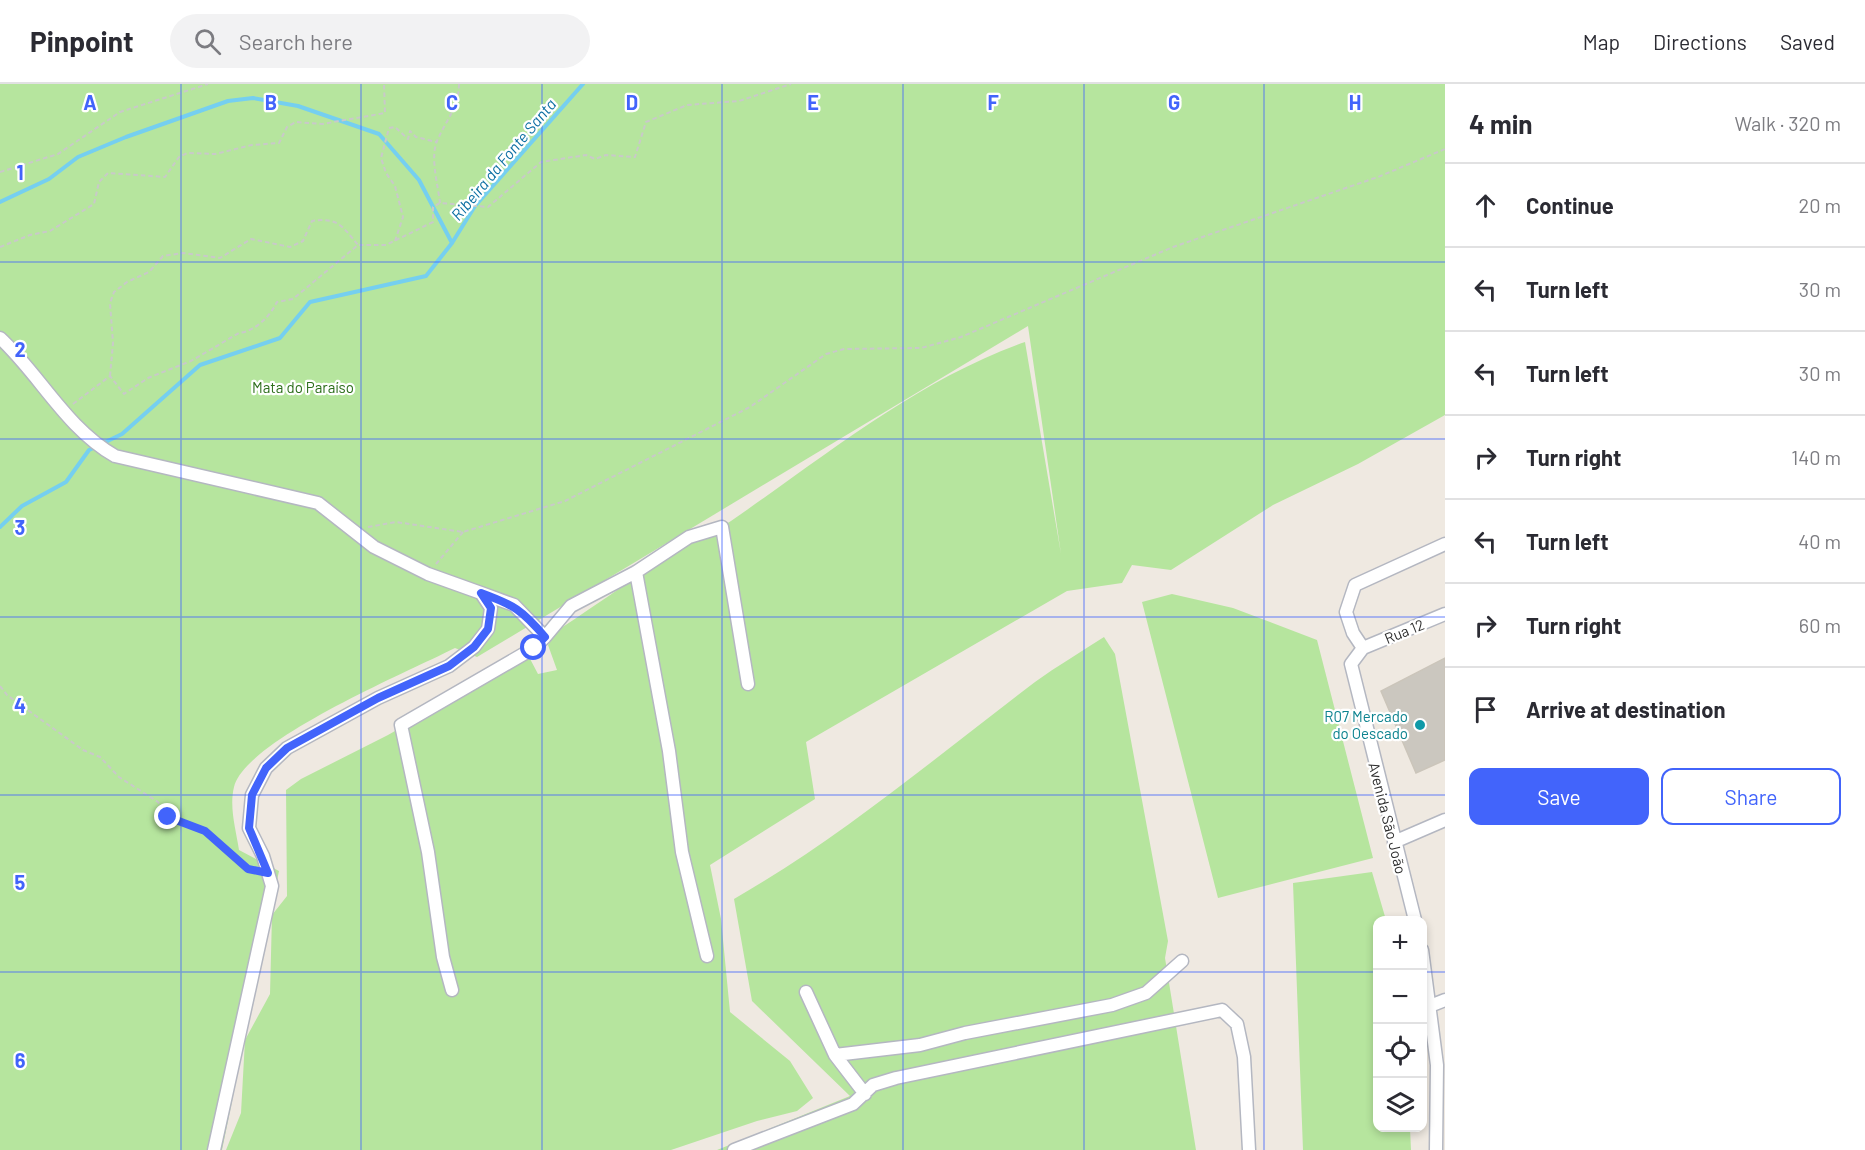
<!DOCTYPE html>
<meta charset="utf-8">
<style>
:root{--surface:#fff;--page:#f2f2f3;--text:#2b2b33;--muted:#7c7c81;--line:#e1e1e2;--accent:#4264fb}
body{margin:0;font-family:Barlow,sans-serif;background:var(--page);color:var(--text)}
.controls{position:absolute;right:18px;bottom:18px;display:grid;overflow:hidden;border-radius:12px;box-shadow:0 3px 9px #0003}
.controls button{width:54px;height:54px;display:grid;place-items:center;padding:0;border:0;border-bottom:2px solid var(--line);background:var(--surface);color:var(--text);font:30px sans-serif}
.stop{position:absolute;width:18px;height:18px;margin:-14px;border:4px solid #4264fb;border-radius:50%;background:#fff}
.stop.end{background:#4264fb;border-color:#fff;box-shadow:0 2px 6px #0008}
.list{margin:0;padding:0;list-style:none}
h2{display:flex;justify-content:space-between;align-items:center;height:78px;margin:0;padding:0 24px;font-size:26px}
h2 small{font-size:20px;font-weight:400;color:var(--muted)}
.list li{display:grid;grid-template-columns:39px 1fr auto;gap:18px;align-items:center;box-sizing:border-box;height:84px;padding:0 24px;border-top:2px solid var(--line)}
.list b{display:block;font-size:22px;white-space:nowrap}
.list em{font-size:20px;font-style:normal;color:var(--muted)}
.actions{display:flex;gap:12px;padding:18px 24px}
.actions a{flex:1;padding:14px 0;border:2px solid var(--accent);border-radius:12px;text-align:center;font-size:21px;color:var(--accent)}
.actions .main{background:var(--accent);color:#fff}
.icon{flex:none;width:33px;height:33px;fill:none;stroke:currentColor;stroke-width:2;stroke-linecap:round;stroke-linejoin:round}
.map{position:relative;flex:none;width:1445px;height:1066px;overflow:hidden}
header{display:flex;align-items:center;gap:36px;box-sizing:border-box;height:84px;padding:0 30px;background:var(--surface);border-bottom:2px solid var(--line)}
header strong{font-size:28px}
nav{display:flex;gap:33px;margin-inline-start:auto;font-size:21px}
.search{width:420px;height:54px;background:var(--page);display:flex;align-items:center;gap:15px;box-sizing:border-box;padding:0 21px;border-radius:33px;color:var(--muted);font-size:22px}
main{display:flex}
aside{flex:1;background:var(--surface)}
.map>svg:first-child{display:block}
.green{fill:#b6e59e}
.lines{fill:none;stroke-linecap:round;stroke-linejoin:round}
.stream{stroke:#75cff0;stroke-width:4}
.building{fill:#cbc7bf;stroke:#cbc5ba;stroke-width:1.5}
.minor-casing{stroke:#b4b7c1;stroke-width:15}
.path{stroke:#c9c9c9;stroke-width:2;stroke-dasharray:4.5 3;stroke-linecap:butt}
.minor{stroke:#fff;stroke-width:12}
.route{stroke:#4264fb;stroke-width:8}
.grid{fill:none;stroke:#4264fb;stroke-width:1.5;stroke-opacity:0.55}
.culture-dot{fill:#0f9aa8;stroke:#fff;stroke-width:2}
.labels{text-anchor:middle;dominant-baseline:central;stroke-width:4.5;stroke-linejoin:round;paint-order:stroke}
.park-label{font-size:15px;fill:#2c6e1b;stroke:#fff}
.street-label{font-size:15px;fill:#2e2e2e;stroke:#fff}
.culture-label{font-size:15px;fill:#0d838f;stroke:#fff;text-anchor:end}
.water-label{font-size:16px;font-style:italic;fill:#0d6fa3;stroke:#fff}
.grid-label{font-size:20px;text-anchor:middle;font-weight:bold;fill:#4264fb;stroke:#fff;stroke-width:4.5;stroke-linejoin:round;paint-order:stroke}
</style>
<header>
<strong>Pinpoint</strong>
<div class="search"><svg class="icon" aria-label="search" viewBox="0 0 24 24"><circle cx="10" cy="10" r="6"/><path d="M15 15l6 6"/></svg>Search here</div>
<nav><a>Map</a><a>Directions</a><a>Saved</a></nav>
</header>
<main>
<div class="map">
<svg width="1445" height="1066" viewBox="0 0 1445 1066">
<rect width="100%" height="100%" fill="#efe9e1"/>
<path class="green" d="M0,0H1445V331L1358,380L1273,421L1171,486L1132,481L1122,499L1067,507L806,658L815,715L710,781L721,835L730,928L790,977L813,1014L797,1027L757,1037L671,1066H226L241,1029L245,956L270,910L272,831L287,812L286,706L301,695L388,651L528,571L538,590L557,586L548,561L558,546C601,518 643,487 687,461C701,453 717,446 731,437C824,373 917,296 1025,258L1061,470L1028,242L477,573L455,564C410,587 245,656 234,703C229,723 236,746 239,766L279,787L222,1066H0Z
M1172,510L1233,524L1317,556L1373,774L1218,814L1142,518Z
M1104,553L1115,570L1168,857L1165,874L1196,1066H717L850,1012L752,917L734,815C842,753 936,673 1035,598C1057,582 1081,568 1104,553Z
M1372,788L1386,836H1378V1044H1410L1411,1066H1303L1293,799Z"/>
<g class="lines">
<path class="stream" d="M0,118L49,95L78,73L126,53L228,17L253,14L298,22L379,50L419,96L452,159
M0,443L22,422L66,398L89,366L122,350L200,281L280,254L310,218L426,192L452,159L475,122L583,0"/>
</g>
<path class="building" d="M1445,574V676L1416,689L1381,607Z"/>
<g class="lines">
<g class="minor-casing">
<path id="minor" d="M0,254C40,291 66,344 115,372L318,419L374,463L428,490L481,509L491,524L488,545L474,563L449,582L378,614L287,664L266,684L252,711L249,744L263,772L272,802L214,1066
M636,488L669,667L682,768L707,872
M481,509L514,521L545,553L571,522L636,488L689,453L722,443L748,600
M1363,564L1351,580L1415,836
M1363,564L1353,549L1346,528L1355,501L1445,460
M1363,564L1445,530
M1394,758L1445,736
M1422,866L1437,981L1436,1066
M452,906L443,873L428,768L401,641L534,564L545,553
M806,908L835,971L865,1010
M1430,922L1445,916
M835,971L920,961L965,949L1112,921L1146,909L1182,877
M734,1066L853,1020L873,1001L896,994L1222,926L1237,940L1244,973L1249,1066"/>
</g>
<path class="path" d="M0,88L58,70L120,28L208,0
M440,119C438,101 430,74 437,57C445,38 459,23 459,0
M395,157L403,133L395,102L386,89L381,74L389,44L395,43L408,55L410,47L416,53L436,58
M0,163L30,151L50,147L94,120L99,98L108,89L165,93L179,73L187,69L215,70L252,61L279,59L287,43L296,38L322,40L385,29L384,0
M110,292L113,259L110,219L114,208L127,198L149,188L163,172L183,169L220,174L251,155L290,163L303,157L312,137C338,133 342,142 358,161
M73,320L110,292L124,310L148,294L191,277L239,249C256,247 270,232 277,218L293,215L358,161H386L433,138V123L440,119L488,123L541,78L586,71L595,75L606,71L635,73L646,38L687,21L739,17L791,0
M368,443L396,438L463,448L565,417L750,323L826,270L844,265L921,264L961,253L1173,163L1378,93L1445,65
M436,480L463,448
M0,602L7,611L83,666L100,673L119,693L158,718L168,733L205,747L226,764L240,780L253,787"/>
<use href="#minor" class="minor"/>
</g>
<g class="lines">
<path class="route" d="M168,733L205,747L248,785L268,789L249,744L252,711L266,684L287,664L378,614L449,582L474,563L488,545L491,524L481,509C514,521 522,526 545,553L534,564"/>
</g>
<path class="grid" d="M181,0V1066M361,0V1066M542,0V1066M722,0V1066M903,0V1066M1084,0V1066M1264,0V1066M0,178H1445M0,355H1445M0,533H1445M0,711H1445M0,888H1378M1422,888H1445"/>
<circle class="culture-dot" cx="1420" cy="641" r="6"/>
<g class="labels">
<g class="park-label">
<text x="303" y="303">Mata do Paraíso</text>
</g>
<g class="street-label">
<text transform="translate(1404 547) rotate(-22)">Rua 12</text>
<text transform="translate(1388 734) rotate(76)">Avenida São João</text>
</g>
<g class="culture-label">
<text x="1408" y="632">R07 Mercado<tspan x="1408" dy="17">do Oescado</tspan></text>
</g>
<g class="water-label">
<text transform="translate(503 75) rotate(-50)">Ribeira da Fonte Santa</text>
</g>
</g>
<g class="grid-label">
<text x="90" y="26">A</text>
<text x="271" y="26">B</text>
<text x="452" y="26">C</text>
<text x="632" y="26">D</text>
<text x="813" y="26">E</text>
<text x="993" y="26">F</text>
<text x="1174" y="26">G</text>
<text x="1355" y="26">H</text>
<text x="20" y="96">1</text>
<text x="20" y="273">2</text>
<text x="20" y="451">3</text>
<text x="20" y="629">4</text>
<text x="20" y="806">5</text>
<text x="20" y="984">6</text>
</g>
</svg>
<div class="controls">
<button>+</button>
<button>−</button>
<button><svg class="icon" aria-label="locate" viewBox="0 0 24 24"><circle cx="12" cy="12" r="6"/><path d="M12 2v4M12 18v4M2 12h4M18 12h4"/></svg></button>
<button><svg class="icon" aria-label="layers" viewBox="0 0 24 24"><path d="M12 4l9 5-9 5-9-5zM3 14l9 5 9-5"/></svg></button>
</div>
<div class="stop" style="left:534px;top:564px"></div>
<div class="stop end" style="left:168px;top:733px"></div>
</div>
<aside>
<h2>4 min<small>Walk · 320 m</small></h2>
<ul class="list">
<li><svg class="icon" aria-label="ahead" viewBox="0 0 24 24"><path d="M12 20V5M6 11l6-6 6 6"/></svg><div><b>Continue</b></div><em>20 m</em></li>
<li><svg class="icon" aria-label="left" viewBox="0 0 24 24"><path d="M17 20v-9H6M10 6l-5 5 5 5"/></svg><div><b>Turn left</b></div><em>30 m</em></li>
<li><svg class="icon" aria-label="left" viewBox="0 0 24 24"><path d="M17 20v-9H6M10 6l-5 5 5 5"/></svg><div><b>Turn left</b></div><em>30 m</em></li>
<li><svg class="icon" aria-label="right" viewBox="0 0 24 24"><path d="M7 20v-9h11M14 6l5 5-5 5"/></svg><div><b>Turn right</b></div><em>140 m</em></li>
<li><svg class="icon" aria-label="left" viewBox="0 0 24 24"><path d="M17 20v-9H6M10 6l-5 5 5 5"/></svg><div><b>Turn left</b></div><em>40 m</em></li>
<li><svg class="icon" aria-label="right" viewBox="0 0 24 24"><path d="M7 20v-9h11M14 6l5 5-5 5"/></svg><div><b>Turn right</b></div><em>60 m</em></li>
<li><svg class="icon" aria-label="arrive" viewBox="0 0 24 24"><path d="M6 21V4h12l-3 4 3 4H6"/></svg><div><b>Arrive at destination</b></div></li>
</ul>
<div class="actions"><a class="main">Save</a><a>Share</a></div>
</aside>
</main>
